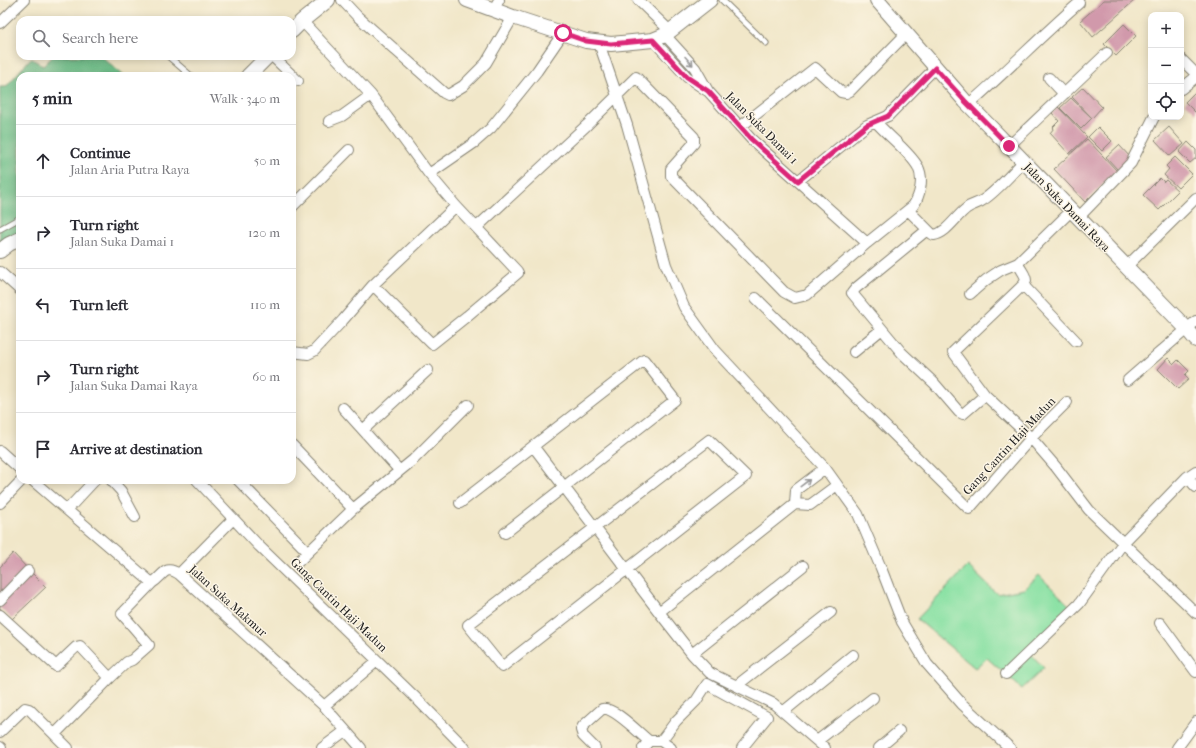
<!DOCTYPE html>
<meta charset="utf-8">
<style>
:root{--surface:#fff;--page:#f7f7f7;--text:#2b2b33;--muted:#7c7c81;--line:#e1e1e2}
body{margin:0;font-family:"IM FELL French Canon",serif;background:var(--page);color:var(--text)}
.controls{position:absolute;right:12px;top:12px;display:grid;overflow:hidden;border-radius:8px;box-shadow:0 2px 10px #0003}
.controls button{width:36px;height:36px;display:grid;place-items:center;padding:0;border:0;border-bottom:1px solid var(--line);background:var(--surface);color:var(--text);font:20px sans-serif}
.stop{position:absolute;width:12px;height:12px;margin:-9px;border:3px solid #db2777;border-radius:50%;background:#fff}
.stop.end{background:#db2777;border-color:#fff;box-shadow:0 1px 4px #0008}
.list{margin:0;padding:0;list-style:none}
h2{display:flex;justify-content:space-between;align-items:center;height:52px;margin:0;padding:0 16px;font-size:17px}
h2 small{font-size:13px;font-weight:400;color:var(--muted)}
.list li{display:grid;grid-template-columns:26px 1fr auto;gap:12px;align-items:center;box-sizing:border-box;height:72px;padding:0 16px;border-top:1px solid var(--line)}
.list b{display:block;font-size:15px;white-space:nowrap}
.list p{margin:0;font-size:13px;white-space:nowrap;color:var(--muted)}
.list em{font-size:13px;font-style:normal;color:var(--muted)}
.icon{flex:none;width:22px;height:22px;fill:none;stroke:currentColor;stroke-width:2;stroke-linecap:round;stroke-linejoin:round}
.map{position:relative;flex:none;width:1196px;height:748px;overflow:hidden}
.search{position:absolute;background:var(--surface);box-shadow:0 2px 10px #0003;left:16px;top:16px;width:280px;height:44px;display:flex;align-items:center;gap:10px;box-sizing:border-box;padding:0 14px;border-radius:12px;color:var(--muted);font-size:15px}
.panel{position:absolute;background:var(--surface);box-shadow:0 2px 10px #0003;left:16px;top:72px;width:280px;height:412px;border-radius:12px}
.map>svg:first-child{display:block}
.green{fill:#8ae1a4;stroke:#537e60}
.forest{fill:#6fbf8a;stroke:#466e53}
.building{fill:#d199ab}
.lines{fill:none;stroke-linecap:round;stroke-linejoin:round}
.lane-casing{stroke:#868272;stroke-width:7}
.street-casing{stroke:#868272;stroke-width:12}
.secondary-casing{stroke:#868272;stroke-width:16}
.lane{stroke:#fff;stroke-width:5}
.street{stroke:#fff;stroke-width:10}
.secondary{stroke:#fff;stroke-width:14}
.oneway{stroke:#999}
.route{stroke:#db2777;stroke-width:5}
.labels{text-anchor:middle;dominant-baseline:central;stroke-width:3;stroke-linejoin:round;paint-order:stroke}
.street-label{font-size:12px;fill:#1c1c1c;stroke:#fcf5e5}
</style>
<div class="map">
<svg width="1196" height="748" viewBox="0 0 1196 748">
<rect width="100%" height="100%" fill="#fcf5e5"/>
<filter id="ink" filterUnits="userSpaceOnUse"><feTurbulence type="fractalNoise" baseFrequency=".025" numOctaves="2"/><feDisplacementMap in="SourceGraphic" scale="8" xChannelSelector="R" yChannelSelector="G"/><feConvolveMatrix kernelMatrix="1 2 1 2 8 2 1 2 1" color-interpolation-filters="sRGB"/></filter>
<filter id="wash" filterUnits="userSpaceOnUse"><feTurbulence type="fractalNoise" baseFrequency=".012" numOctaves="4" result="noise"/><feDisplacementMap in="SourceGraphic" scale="16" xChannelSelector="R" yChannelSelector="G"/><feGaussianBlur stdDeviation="0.9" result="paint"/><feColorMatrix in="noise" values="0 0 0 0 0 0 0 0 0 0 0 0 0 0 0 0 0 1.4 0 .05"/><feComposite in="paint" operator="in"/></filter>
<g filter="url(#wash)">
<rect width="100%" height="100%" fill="#f1e7c9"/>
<path class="green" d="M968,566L997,594L1024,589L1039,575L1071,607L1027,650L1044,668L1022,689L987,658L975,668L917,619Z"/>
<path class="forest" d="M53,56H101L124,76H20V236L0,246V87H6L31,58L43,66Z"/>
<g id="blocks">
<path class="building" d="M1104,0H1135L1093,37L1080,21Z
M1124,24L1136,36L1116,56L1104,44Z
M1083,87L1102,107L1092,118L1072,97Z
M1194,93L1196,95V113L1185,102Z
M1071,98L1092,118L1081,129L1060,108Z
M1058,107L1087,137L1069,154L1050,133L1054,128L1053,127L1059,121L1052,113Z
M1098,127L1112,141L1102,151L1088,137Z
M1169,127L1184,144L1170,156L1155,140Z
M1087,139L1117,171L1085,202L1054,169Z
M1188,142L1196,150V158L1190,163L1179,152Z
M1119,145L1131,158L1118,170L1106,157Z
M1175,157L1192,174L1178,188L1164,175L1169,169L1166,166Z
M1160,178L1164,182L1166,180L1178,191L1159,210L1143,195Z
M1168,358L1174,364L1178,360L1189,371L1185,375L1189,379L1178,389L1158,369Z
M13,553L27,568L0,595V567Z
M31,572L46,587L12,619L0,608V605Z"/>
</g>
</g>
<g filter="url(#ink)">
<use href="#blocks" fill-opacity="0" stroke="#868272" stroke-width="1"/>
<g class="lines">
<g class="lane-casing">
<path id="lane" d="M722,0L766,43
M168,56L191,76
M0,229L20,218"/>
</g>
<g class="street-casing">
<path id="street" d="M342,0L357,16L444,93L448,95L463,86L486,63L513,17
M638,0L671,32
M493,10L499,0
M302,21L371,95L429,174L456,206L517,271L518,273L467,316L432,344L373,285
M0,23L24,0
M665,35L695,68L708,91L751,139L867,243L913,206C920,196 924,179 918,167C910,152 888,136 876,122
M653,40L687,77L706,90
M599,43L627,125L666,265L684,307L715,350L825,468L858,514L881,568L902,622L927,664L962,704L1010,748
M272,56L298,81
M1181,59L1196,74
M1049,78L1064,94
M1181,89L1196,77
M968,105C1006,72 1041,36 1079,3
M329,121L342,116L371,95
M740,127L815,68L841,92L846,93L850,91L906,34
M1009,146L1107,53
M429,174L474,143L491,128L537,71L563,33
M798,181L867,125L888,116L935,68
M292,207L349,150
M908,210L932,234L934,235C947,233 956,216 967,208C972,204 978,204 983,200C996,192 1012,173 1023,162
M1078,218L1131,163L1154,117
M477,227L587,125L636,77L694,137V143L671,169V176L784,292L795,298L807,295L867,243
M927,230L856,288L852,293L902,353L934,383L959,412L963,414L985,395
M1018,263C1020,270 1026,274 1026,281L1023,285L953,352L985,395L1031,438L1056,467L1089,510L1196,613
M1126,267L1196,198
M0,272L20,290
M1023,285L1076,341
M970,294L986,280L1001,270L1018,263L1071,211
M756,298L969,509L1031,438L1067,402
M292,352L308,354L314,351L343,320L373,285L456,206
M854,352L882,329
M1128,380L1196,321
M343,408L399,470
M363,430L428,370
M709,440L746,476L502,667L468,625Z
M292,445L353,509
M533,446L659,612L692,654L710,673L774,704L825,748
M0,451L20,469
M1187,477L1196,487
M32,480L152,583C164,576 164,564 179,574L324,706L361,748
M111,480L121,491L135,517
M197,480L259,546L414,696L465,748
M238,480L308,552
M0,503L22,480
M460,503L644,360L675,400L505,533
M795,504L796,490L825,468
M67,510L95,480
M297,563L353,509L413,460L468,405
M179,574L233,519
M0,600L28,571
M659,612L795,504L810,505L837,485
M0,615L56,666L76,647L80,646L110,678L55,734
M1160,623L1196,672
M692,654L803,566
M1006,674L1079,604L1123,543L1187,477L1196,471
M110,678L127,662L132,660L149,645L122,614L152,583
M736,686L831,612
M324,706L377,661
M783,712L853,655
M0,732L25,708L29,709L68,748
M661,741L676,721L696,701L707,684L767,717L742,748
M817,741L873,698
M0,747L1,748
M322,748L345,731
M595,748L583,736L581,730L583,726L602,709C613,706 640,734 649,741
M643,748L649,741H661L671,748
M879,748L899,731
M1177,748L1196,722"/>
</g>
<g class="secondary-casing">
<path id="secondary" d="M467,0L513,17L586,41L611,44L653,40L665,35L710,0
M877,0L965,101L1187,329L1196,340
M292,31L302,21L328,0
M248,76L268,56
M0,251L9,244L20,239"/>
</g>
<use href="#lane" class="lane"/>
<use href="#street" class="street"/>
<use href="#secondary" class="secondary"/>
</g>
<defs><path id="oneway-shaft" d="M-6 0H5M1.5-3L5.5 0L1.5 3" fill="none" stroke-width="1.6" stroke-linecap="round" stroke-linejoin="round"/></defs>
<g class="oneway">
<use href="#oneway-shaft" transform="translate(689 61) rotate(48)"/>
<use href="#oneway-shaft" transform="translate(805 483) rotate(-37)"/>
</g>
</g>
<g class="lines" filter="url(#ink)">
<path class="route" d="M563,33L586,41L611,44L653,40L687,77L708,91L751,139L798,181L867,125L888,116L935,68L965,101L1009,146"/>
</g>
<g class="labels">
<g class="street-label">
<text transform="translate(762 128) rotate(45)">Jalan Suka Damai 1</text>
<text transform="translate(1067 207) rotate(46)">Jalan Suka Damai Raya</text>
<text transform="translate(1009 446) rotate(-47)">Gang Cantin Haji Madun</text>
<text transform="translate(228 601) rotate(42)">Jalan Suka Makmur</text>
<text transform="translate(339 605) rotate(44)">Gang Cantin Haji Madun</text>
</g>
</g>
</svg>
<div class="controls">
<button>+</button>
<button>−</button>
<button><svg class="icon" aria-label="locate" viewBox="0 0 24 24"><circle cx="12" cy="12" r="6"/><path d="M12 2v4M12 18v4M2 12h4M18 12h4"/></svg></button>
</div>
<div class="stop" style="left:563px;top:33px"></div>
<div class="stop end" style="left:1009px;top:146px"></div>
<div class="search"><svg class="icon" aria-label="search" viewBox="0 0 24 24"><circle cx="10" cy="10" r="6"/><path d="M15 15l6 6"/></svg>Search here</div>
<section class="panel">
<h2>5 min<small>Walk · 340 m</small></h2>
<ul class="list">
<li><svg class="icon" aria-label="ahead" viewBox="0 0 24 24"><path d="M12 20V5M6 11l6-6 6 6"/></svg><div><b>Continue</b><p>Jalan Aria Putra Raya</p></div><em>50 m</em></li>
<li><svg class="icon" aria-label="right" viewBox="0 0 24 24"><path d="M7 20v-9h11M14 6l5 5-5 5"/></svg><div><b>Turn right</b><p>Jalan Suka Damai 1</p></div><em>120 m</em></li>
<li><svg class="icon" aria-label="left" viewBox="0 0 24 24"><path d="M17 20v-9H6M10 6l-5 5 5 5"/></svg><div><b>Turn left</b></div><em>110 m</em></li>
<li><svg class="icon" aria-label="right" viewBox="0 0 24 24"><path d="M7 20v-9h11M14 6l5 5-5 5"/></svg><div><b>Turn right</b><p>Jalan Suka Damai Raya</p></div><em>60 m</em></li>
<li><svg class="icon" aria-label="arrive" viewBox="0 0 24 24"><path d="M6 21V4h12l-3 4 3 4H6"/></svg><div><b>Arrive at destination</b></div></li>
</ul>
</section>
</div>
